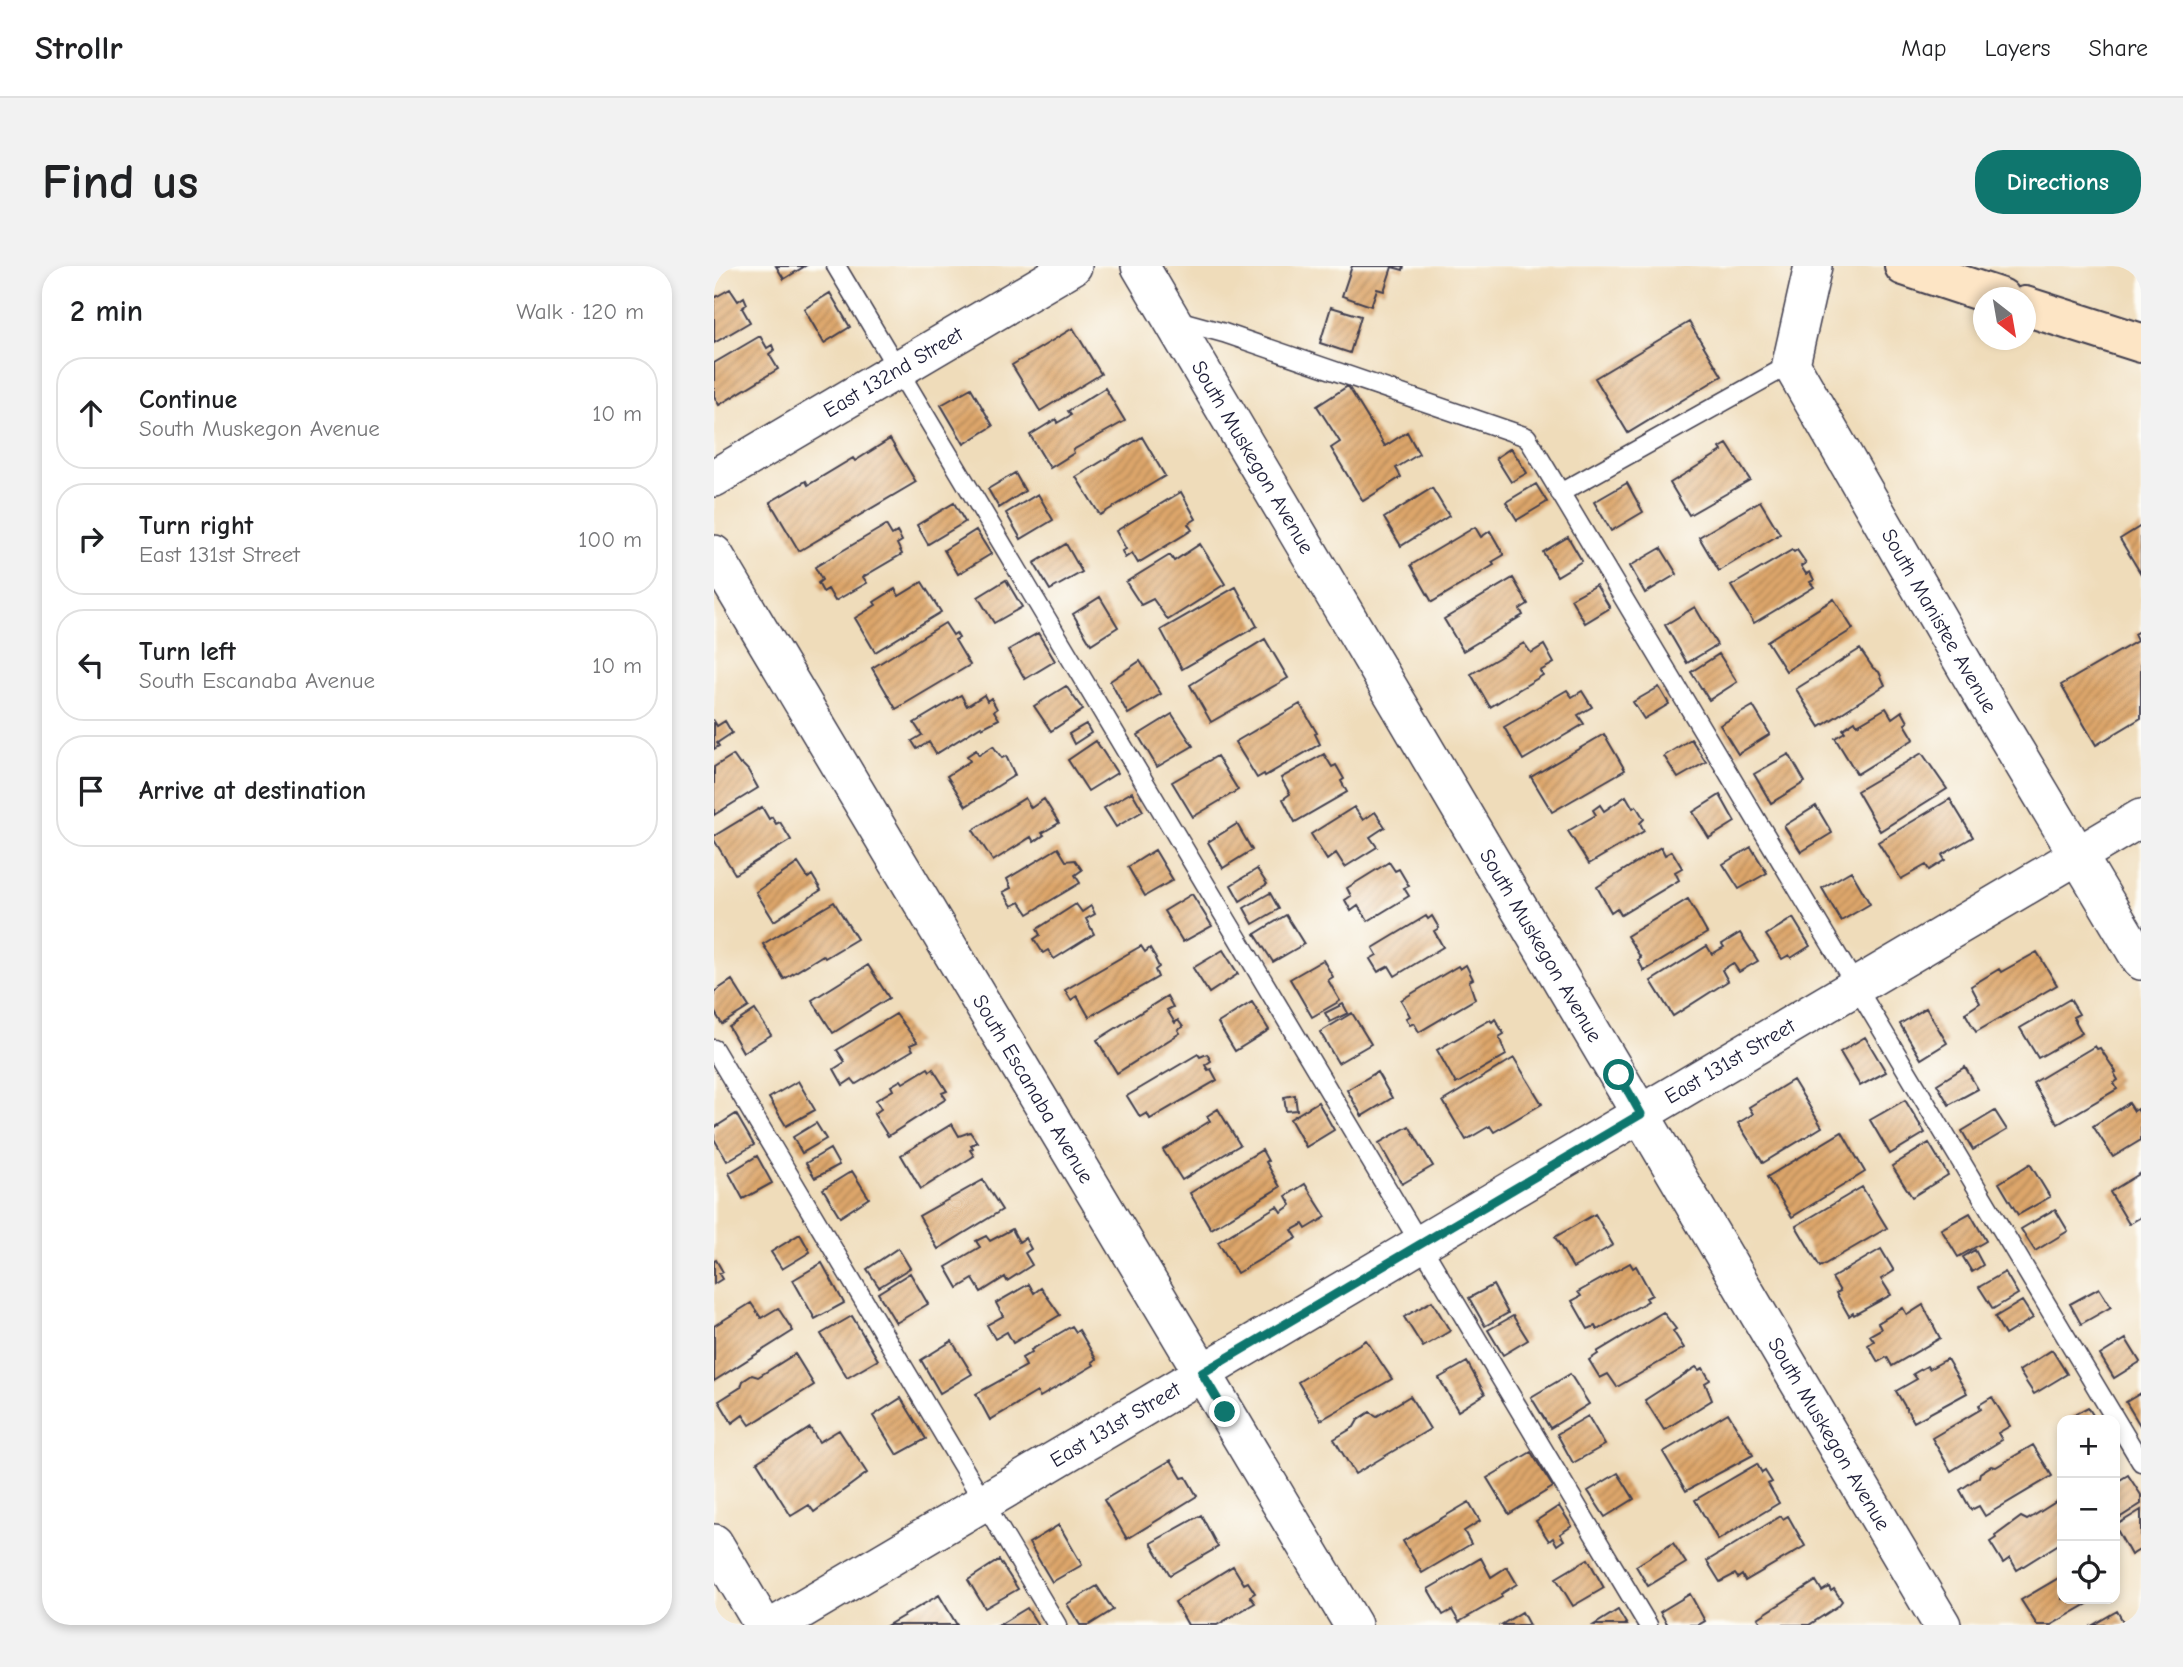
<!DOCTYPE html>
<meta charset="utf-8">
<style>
:root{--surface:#fff;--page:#f2f2f2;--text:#202124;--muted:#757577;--line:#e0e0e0;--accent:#0f766e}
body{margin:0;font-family:"Comic Neue",sans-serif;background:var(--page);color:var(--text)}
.controls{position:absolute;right:21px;bottom:21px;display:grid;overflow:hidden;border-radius:14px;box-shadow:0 4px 10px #0003}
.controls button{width:63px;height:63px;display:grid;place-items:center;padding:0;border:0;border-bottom:2px solid var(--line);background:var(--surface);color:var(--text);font:35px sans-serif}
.compass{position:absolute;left:1259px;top:21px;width:63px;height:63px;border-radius:50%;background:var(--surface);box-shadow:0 4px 10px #0003;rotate:149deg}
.stop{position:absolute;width:21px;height:21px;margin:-16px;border:5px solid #0f766e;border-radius:50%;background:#fff}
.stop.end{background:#0f766e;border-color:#fff;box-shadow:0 2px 7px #0008}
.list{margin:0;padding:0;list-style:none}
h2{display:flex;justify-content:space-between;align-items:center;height:91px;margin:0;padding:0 28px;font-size:30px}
h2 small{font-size:23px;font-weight:400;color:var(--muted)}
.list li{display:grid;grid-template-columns:46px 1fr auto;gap:21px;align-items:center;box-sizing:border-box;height:112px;margin:0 14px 14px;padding:0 14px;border:2px solid var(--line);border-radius:28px}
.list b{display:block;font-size:26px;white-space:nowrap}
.list p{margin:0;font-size:23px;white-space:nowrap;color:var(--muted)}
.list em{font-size:23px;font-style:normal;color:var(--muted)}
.icon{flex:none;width:38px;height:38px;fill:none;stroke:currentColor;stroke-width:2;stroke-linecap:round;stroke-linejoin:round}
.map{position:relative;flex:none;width:1427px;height:1359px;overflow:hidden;border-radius:28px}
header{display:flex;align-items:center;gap:42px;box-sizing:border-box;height:98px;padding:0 35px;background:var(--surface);border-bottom:2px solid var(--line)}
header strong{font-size:33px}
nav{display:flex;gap:38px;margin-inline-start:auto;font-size:24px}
.intro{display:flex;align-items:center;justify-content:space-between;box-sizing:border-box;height:168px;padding:0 42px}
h1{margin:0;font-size:49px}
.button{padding:18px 32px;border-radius:28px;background:var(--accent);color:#fff;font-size:24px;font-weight:700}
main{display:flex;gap:42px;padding:0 42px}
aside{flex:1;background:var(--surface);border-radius:28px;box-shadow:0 4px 10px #0003}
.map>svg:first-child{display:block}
.building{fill:url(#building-hatch)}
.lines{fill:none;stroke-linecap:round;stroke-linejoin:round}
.lane-casing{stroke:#413e4e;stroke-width:21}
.street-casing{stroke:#413e4e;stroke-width:40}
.secondary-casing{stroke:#413e4e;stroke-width:42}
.lane{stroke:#fff;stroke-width:18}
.street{stroke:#fff;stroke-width:37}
.secondary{stroke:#fde5c5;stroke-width:38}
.route{stroke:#0f766e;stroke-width:9}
.labels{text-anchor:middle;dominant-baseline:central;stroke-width:5;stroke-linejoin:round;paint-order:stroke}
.street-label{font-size:21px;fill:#22223b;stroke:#fdfcf7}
</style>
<header>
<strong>Strollr</strong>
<nav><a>Map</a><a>Layers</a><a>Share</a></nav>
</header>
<div class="intro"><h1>Find us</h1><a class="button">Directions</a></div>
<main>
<aside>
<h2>2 min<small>Walk · 120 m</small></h2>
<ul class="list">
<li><svg class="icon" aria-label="ahead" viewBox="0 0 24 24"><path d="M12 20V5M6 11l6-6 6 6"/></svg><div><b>Continue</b><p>South Muskegon Avenue</p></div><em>10 m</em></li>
<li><svg class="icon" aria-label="right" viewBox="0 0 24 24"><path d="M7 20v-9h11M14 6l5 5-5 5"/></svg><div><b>Turn right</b><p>East 131st Street</p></div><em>100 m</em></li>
<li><svg class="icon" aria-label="left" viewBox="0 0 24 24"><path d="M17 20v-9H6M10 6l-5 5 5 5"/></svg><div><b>Turn left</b><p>South Escanaba Avenue</p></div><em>10 m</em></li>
<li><svg class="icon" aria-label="arrive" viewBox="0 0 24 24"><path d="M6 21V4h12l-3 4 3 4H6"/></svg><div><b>Arrive at destination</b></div></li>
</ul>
</aside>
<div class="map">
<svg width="1427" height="1359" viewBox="0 0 1427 1359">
<defs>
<pattern id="building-hatch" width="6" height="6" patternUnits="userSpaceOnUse" patternTransform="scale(1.75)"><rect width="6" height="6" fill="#dda66a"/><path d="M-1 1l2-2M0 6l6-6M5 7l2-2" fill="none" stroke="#b38758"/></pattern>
</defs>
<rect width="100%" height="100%" fill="#fdfcf7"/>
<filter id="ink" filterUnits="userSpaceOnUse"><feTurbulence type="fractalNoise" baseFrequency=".0143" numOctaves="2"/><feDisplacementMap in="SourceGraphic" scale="14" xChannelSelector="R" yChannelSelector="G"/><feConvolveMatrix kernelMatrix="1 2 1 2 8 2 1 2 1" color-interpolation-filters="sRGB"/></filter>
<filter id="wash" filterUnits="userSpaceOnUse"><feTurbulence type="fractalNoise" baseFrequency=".00686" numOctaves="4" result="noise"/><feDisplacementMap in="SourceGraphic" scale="28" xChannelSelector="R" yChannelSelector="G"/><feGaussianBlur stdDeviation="1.57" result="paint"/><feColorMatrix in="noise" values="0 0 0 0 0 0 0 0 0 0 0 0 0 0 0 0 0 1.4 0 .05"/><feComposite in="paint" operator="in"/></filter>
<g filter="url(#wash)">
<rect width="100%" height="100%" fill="#efdcba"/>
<g id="blocks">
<path class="building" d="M62,0H91L70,13Z
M638,0H690L689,4L678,1L670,25L663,23L657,40L628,30Z
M16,23L24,35L30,31L33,38L28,42L36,56L0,77V32Z
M116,27L136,61L110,77L90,43Z
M617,41L647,50L636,87L606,77Z
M975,56L1008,110L914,167L881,112Z
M359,62L387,108L326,145L298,99Z
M46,70L53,82L58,79L60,84L55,88L64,103L5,139L0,130V97Z
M634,120L671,180L693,166L705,188L682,202L687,211L649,235L617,182L626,176L603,140Z
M257,122L279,160L250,178L227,139Z
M391,122L411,155L359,184L360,187L336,202L316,169L342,153L343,157L357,149L354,145Z
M428,171L451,210L386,249L362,211Z
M176,173L202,216L85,285L56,236L92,215L94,219L139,192L141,195Z
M1013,178L1036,214L975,249L956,217L1008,185L1006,182Z
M797,182L813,207L797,216L782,192Z
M301,207L311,225L285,242L274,223Z
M913,217L929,246L897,265L880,236Z
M822,218L833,236L803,254L792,236Z
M718,222L735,250L687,280L670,252Z
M467,226L482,253L474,258L478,264L424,297L418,287L411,292L408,285L412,283L402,265Z
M324,228L339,254L307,273L292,247Z
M1046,235L1066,268L1005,305L985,271Z
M240,237L251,256L214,278L203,259Z
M172,259L178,269L183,266L188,275L183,278L188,288L149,311L153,317L121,335L114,323L109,326L104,317L108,314L101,301Z
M1427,260V308L1406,273Z
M761,261L767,271L776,265L790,289L778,296L780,299L718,336L697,299Z
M262,264L277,288L244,308L230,284Z
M854,271L868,295L843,310L829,286Z
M352,278L368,306L336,324L320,297Z
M486,278L511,318L454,354L439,333L427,339L412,316L456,289L460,295Z
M947,282L963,308L931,327L916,300Z
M1078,284L1080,286L1083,284L1092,297L1087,300L1092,308L1096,306L1100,314L1096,316L1100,321L1040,357L1017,320Z
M799,312L814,338L806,343L809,349L749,385L730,353Z
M292,314L308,341L280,357L264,331Z
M208,316L227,346L161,386L141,352L162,339L160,336L181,323L185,330Z
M882,319L896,342L871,357L857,333Z
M522,321L543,360L468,403L447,364Z
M386,331L404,361L377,378L359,348Z
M1120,333L1139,363L1072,405L1053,375Z
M981,341L1003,379L973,397L951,359Z
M231,357L239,369L242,367L245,372L241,374L256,399L182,443L158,402Z
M1427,364V452L1382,479L1347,419L1423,375L1420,368Z
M324,367L341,395L311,413L294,384Z
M551,373L574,412L497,456L476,419Z
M810,377L817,387L830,379L840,397L826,405L829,409L776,441L757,408Z
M1146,383L1159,402L1165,406L1171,419L1106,461L1082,423Z
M1005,388L1023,416L995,434L977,406Z
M426,395L447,428L414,448L396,415Z
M352,420L369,444L337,465L320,440Z
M945,421L955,438L930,453L919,436Z
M853,424L858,431L868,425L878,441L864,449L870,458L809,494L790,461Z
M247,429L253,440L270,429L273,435L277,432L283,443L280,445L285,453L268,462L267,460L222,488L215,476L203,483L198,475L208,469L200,457Z
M586,438L603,467L601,468L606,478L551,510L550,508L543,512L521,476Z
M1039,440L1056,468L1024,488L1006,459Z
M1172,442L1178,452L1188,445L1194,456L1191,458L1200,473L1143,508L1121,472L1131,466L1129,463L1141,455L1143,459Z
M458,448L479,480L443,501L424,469Z
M0,455L3,460L11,455L18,467L3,477L5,480L0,483Z
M372,458L377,467L360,478L355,468Z
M890,468L911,504L838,546L817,511Z
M977,473L992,496L964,512L950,490Z
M382,475L403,507L374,525L354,494Z
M279,480L288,492L292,490L301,509L252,540L233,510L256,495L253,490L262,484L265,489Z
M1208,487L1233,523L1166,565L1143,525Z
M610,488L618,501L622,499L630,513L627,515L633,526L581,556L569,533L576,528L567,512Z
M1075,488L1091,516L1057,537L1040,508Z
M19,489L26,499L28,498L34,504L44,522L0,549V501Z
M503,490L524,524L479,551L458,516Z
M418,526L429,545L402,561L390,542Z
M1006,529L1021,556L995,572L979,546Z
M912,530L919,542L922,540L930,553L926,557L930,565L875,598L854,565L882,549L879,544L886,539L890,545Z
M311,532L317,542L330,533L345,557L328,567L330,569L320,576L317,571L279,595L259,564Z
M1236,533L1259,571L1228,589L1231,594L1215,604L1212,599L1187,613L1164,576Z
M1102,540L1118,567L1087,586L1070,560Z
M48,541L55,553L58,551L62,558L66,556L77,574L21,608L0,574V570Z
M640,541L649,554L661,546L671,561L656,571L663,581L631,601L622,587L613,594L597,568Z
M523,558L538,584L509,602L494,576Z
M947,581L951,589L958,585L968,602L961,606L965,614L907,649L903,642L897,646L883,621Z
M1037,581L1053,607L1025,623L1009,598Z
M344,582L352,595L361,594L368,604L361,609L366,617L314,648L306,636L298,640L289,626L297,622L293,613Z
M441,584L459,614L431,630L414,601Z
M675,596L681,605L685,603L695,620L690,622L695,630L654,655L644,640L637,645L631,634L637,630L633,622Z
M84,597L94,612L98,609L107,624L60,655L42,626Z
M543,603L553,618L526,635L517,619Z
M1137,605L1156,638L1127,655L1108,622Z
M556,627L565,643L539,658L530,642Z
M478,628L498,660L469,676L450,645Z
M974,633L993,667L930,705L924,694L927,692L913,670Z
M120,636L143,673L111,692L109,689L70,713L49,678Z
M362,638L368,646L377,640L381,648L372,653L380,668L340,693L334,684L329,687L320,673L326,669L323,663Z
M572,649L590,678L559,696L541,668Z
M712,650L714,653L718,650L725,662L720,665L729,681L681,710L675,700L664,706L656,693L663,689L659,682Z
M1079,652L1096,680L1077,692L1075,689L1068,693L1052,669Z
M1026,667L1044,695L1025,706L1019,697L1008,704L1014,715L959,750L937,715L993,680L998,688L1010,681L1008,678Z
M427,680L431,686L436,682L442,692L441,693L445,701L441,704L444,711L375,751L363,730L357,734L351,724Z
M509,684L524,708L495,727L479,702Z
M1323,686L1343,719L1262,766L1251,747L1266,737L1257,720L1285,703L1287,706Z
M609,694L619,711L614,714L626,735L598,751L576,713Z
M154,699L175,732L119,767L98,734Z
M752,699L759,713L755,715L761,733L705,766L700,757L696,759L692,752L696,750L687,734L744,700L746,703Z
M18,714L35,741L8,758L0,745V726Z
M453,730L459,741L453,744L461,757L464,754L469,761L464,764L466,767L403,807L383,774Z
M1356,733L1365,748L1359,751L1368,767L1324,792L1306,762Z
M538,736L555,764L521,785L504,757Z
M629,738L634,747L616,756L611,747Z
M1212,742L1233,777L1207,793L1186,758Z
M41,744L57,769L29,786L15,761Z
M638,747L657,778L624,797L606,766Z
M182,748L203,776L196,779L199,784L142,818L138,813L129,819L120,803L131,796L123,784Z
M781,753L790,768L785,771L792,789L742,818L723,784L776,754L778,756Z
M1151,771L1172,806L1146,820L1126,786Z
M1381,780L1383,783L1386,782L1402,806L1400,807L1404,814L1400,817L1403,823L1344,858L1319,817Z
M484,788L486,791L493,788L497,795L491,799L494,804L497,803L503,814L436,853L433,847L426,851L413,830Z
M800,792L828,838L780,866L776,860L752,874L729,835Z
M1251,801L1264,823L1235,839L1223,818Z
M214,802L216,805L219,803L233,825L228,827L232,833L174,870L160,848L167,843L162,834L179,824L177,820L187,814L189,817Z
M663,806L678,832L648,850L633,824Z
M1079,814L1108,861L1049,897L1024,857L1039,848L1035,841Z
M84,815L101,844L72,860L55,832Z
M581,829L583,844L572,845L570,831Z
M1191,834L1211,867L1176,888L1156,854Z
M604,836L620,864L592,881L576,853Z
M1415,837L1420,845L1423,843L1427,849V874L1399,891L1379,860Z
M504,843L526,879L468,914L449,884L496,855L493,850Z
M1281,845L1293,864L1259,884L1248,865Z
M22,848L40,879L13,895L0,873V862Z
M102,857L112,873L88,887L79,871Z
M238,858L245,870L256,866L263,876L257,879L259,882L256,884L260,890L207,923L187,889Z
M695,860L719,900L688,918L665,877Z
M1128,866L1151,906L1078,951L1053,911Z
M1215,877L1234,909L1198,931L1178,900Z
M116,883L125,899L101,912L92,897Z
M548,884L554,895L552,896L566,921L497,963L476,927Z
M43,890L58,917L29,933L15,907Z
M1316,898L1336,931L1304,949L1285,917Z
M138,905L155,932L126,951L109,923Z
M1427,907V951L1415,958L1396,926Z
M269,914L288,944L224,983L205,950Z
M591,918L612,951L592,963L589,958L578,964L583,972L523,1007L504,976L563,940L567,946L577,939L572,930Z
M1148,921L1173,962L1106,1001L1082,960Z
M1341,943L1354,965L1321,985L1307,963Z
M1256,947L1272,975L1244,991L1227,963Z
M881,948L899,979L859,1002L841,971Z
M298,963L305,976L311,972L317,983L311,987L318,999L293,1015L291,1011L267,1026L259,1013L244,1022L232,1001L266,981L262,975L272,970L276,975Z
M86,968L96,986L68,1003L57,986Z
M184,982L196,1002L165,1021L153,1003Z
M1167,983L1180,1005L1167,1013L1177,1029L1140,1049L1139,1047L1135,1050L1122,1027L1126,1025L1118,1012Z
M1261,984L1269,999L1258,1006L1249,991Z
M2,994L9,1006L5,1008L8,1013L0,1018V995Z
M108,997L130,1037L101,1053L79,1014Z
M916,997L919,1002L922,1000L938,1029L932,1032L934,1035L883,1064L881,1060L874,1063L858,1035L867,1030L864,1026Z
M1291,1006L1304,1028L1279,1043L1265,1021Z
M196,1007L214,1038L182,1057L164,1027Z
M315,1018L320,1027L327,1022L346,1049L299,1077L293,1066L281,1073L273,1059L289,1050L282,1037Z
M779,1019L794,1047L771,1060L755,1032Z
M1385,1022L1397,1041L1367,1058L1356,1038Z
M718,1035L736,1065L709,1081L690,1051Z
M1308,1035L1319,1052L1291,1069L1281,1051Z
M37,1037L47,1052L64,1042L79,1065L0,1115V1060Z
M1209,1039L1226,1072L1178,1100L1173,1091L1164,1096L1154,1079L1160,1075L1156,1069L1167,1063L1164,1057L1189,1042L1193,1049Z
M949,1046L962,1063L959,1065L970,1082L903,1121L894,1108L886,1112L875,1094L884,1088L883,1086Z
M138,1050L164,1094L133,1112L107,1068Z
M799,1050L814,1074L789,1089L774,1064Z
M358,1060L362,1066L365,1064L382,1093L378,1096L380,1099L326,1131L323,1126L276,1154L262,1128L312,1100L308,1092L318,1086L317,1084Z
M1412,1073L1426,1096L1400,1112L1386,1089Z
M652,1074L678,1113L607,1154L584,1116Z
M238,1075L258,1108L226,1127L207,1094Z
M1338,1084L1353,1108L1320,1128L1305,1105Z
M81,1088L100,1119L36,1159L29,1149L18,1157L5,1135L27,1121L29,1115L38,1109L44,1111Z
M1233,1093L1253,1127L1200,1156L1182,1125L1203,1113L1199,1108L1213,1100L1215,1103Z
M753,1096L771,1128L744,1145L725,1112Z
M982,1101L985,1104L989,1102L996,1114L991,1117L998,1134L950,1164L931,1134Z
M856,1108L875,1138L836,1162L817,1131Z
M1427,1127V1161L1412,1136Z
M696,1130L716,1163L641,1208L620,1173L640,1161L644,1154L656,1146L663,1150Z
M1278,1131L1296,1160L1284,1167L1288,1174L1237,1205L1218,1172L1267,1143L1265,1139Z
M187,1132L212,1173L183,1189L159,1150Z
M1374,1141L1382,1154H1350Z
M1014,1147L1039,1189L972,1225L949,1186Z
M874,1150L891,1179L859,1197L843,1168Z
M96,1162L105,1176L125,1164L153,1207L100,1246L95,1239L77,1250L43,1196Z
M1319,1179L1338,1210L1271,1250L1265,1240L1257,1244L1246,1224L1265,1211L1266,1207L1277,1200L1282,1201Z
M817,1186L839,1221L795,1248L773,1212Z
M457,1194L468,1212L472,1211L483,1230L413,1273L390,1234Z
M1043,1198L1048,1207L1051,1205L1058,1216L1054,1218L1065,1237L1004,1274L981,1234Z
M904,1207L920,1233L891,1251L874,1225Z
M1414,1209L1427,1229V1238L1405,1252L1401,1245V1217Z
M1348,1232V1276L1303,1304L1296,1292L1289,1297L1276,1276L1282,1272L1281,1270L1307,1251L1313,1254Z
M755,1236L766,1255L750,1265L757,1278L708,1307L689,1275Z
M845,1240L858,1260L846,1268L850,1274L843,1279L839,1272L835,1275L822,1255Z
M1427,1244V1283L1417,1289L1401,1260Z
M487,1249L504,1281L456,1309L437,1277Z
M1067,1250L1069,1253L1074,1250L1091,1280L1031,1315L1028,1309L1024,1312L1021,1308L1006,1316L993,1295Z
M345,1259L368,1299L338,1316L315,1277Z
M959,1277L972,1297L934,1320L922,1300Z
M767,1292L777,1311L793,1301L803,1318L787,1328L788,1331L745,1356L738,1344L729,1349L714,1323Z
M874,1293L890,1322L859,1340L842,1312Z
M285,1294L304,1323L271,1342L254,1314Z
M519,1300L530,1318L534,1316L541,1327L536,1330L541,1337L503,1359H474L461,1336Z
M1348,1310V1333H1382L1337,1359H1323L1307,1334Z
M1102,1315L1108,1325L1115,1321L1117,1325L1120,1323L1128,1335L1124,1340L1095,1359H1049L1044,1352Z
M383,1320L399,1344L375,1359H366L353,1338Z
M976,1328L991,1355L984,1359H954L946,1346Z
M225,1329L243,1359H174Z
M313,1342L324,1359H285Z
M904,1344L913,1359H880Z
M1403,1345L1411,1359H1379Z
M808,1346L815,1359H787Z"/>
</g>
</g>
<g filter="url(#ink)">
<use href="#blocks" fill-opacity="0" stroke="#413e4e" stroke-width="2"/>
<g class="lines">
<g class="lane-casing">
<path id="lane" d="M122,0L934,1359
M459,53L510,67L813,171L1427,1196
M846,227L1077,98
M0,783L343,1359"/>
</g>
<g class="street-casing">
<g id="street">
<path id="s1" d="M426,0L1228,1359"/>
<path id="s2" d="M1099,0L1077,98L1258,412L1427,695"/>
<path id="s3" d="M0,212L359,0"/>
<path id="s4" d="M0,288L639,1359"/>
<path d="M0,1277L49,1359"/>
<path id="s5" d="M62,1359L1427,552"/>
</g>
</g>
<g class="secondary-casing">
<path id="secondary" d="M1190,0L1287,32
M1311,40L1427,77"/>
</g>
<use href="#lane" class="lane"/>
<use href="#street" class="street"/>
<use href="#secondary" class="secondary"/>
</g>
</g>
<g class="lines" filter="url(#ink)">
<path class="route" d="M511,1146L488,1107L927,848L905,809"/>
</g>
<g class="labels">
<g class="street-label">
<text stroke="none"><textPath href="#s3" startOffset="208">East 132nd Street</textPath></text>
<text stroke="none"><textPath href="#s1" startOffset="222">South Muskegon Avenue</textPath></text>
<text stroke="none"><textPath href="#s2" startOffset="397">South Manistee Avenue</textPath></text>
<text stroke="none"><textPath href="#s1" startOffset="789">South Muskegon Avenue</textPath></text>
<text stroke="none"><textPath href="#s5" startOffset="1108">East 131st Street</textPath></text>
<text stroke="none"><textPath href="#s4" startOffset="623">South Escanaba Avenue</textPath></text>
<text stroke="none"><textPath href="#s5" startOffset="394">East 131st Street</textPath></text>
<text stroke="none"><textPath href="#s1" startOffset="1356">South Muskegon Avenue</textPath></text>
</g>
</g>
</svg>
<div class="controls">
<button>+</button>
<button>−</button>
<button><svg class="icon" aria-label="locate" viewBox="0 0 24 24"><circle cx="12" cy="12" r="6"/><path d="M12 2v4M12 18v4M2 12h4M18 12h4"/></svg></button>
</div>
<svg class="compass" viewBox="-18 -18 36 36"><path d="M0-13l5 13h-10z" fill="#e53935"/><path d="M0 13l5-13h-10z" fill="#757577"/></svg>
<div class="stop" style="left:905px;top:809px"></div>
<div class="stop end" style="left:511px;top:1146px"></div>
</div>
</main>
